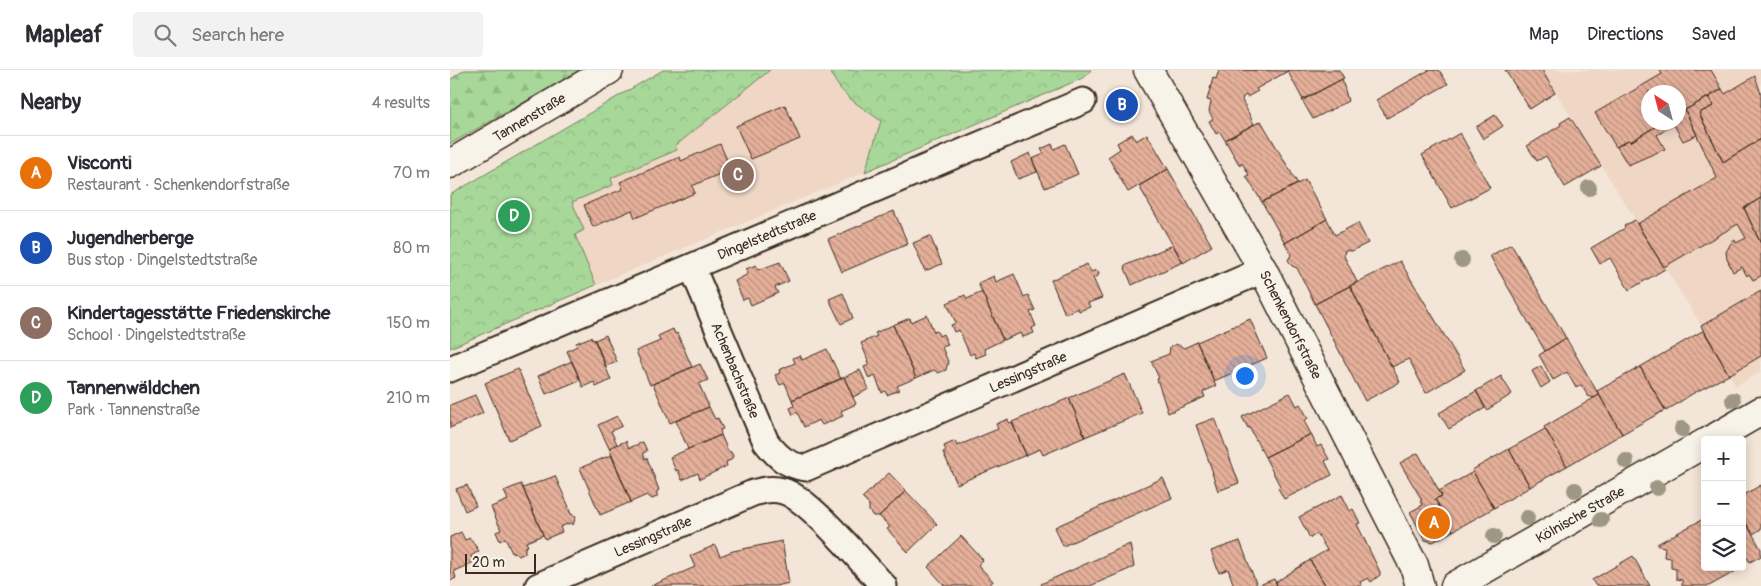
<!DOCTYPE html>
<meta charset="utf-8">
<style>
:root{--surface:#fff;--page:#f2f2f3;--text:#2b2b33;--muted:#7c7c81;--line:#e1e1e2;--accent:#c8321e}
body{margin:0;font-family:Pangolin,sans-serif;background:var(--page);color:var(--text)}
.controls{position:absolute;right:15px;bottom:15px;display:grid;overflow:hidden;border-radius:5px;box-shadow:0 2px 12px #0003}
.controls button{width:45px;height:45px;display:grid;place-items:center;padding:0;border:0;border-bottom:1px solid var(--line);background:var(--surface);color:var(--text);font:25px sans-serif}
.compass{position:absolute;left:1191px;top:15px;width:45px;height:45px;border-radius:50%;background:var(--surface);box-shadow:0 2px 12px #0003;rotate:324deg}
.scale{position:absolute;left:15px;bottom:12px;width:71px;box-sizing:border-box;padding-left:5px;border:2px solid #3b2a1e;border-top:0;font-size:14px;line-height:18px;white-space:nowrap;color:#3b2a1e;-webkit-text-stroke:4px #f7f3e8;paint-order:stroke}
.you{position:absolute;left:794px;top:305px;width:18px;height:18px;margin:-12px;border:4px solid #fff;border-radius:50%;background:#1a73e8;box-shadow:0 0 0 8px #1a73e833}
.badge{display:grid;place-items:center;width:32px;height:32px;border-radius:50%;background:var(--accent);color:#fff;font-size:16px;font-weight:700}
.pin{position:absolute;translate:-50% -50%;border:2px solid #fff;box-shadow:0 1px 5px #0006}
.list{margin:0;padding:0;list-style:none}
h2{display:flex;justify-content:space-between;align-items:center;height:65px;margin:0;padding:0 20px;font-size:21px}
h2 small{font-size:16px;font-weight:400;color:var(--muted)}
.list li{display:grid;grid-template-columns:32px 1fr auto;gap:15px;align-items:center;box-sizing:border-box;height:75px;padding:0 20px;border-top:1px solid var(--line)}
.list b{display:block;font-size:19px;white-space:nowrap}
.list p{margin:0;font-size:16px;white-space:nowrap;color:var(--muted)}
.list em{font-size:16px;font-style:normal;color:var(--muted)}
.icon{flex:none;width:28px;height:28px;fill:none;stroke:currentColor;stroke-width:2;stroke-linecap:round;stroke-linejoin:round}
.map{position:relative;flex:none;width:1311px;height:516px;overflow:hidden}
header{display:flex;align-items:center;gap:30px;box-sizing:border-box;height:70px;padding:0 25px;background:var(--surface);border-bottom:1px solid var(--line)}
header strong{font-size:24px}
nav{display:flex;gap:28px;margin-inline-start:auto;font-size:18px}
.search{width:350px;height:45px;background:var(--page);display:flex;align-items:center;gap:12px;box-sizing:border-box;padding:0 18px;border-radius:5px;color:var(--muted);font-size:19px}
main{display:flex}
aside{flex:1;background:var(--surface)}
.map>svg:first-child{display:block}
.built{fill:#efd6c5;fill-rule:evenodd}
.forest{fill:url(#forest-firs);stroke:#71815c}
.park{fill:url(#park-crowns);stroke:#71815c}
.building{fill:url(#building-back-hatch);stroke:#3b2a1e}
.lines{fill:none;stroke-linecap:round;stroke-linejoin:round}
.minor-casing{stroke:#3b2a1e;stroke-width:29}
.tertiary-casing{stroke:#3b2a1e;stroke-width:31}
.secondary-casing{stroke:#3b2a1e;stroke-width:31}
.minor{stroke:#f7f3e8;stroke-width:25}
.tertiary{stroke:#f7f3e8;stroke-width:28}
.secondary{stroke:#f7f3e8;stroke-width:28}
.tree{fill:#9d9783}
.labels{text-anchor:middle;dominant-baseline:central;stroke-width:5;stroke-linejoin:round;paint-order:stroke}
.street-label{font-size:14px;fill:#3b2a1e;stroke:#f7f3e8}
</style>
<header>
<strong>Mapleaf</strong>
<div class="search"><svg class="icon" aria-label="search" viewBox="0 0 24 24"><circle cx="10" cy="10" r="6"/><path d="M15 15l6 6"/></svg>Search here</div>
<nav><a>Map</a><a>Directions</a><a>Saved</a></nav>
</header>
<main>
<aside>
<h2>Nearby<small>4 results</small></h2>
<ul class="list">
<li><span class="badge" style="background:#e8710a">A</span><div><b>Visconti</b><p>Restaurant · Schenkendorfstraße</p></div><em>70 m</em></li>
<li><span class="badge" style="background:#1a4fb4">B</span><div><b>Jugendherberge</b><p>Bus stop · Dingelstedtstraße</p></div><em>80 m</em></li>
<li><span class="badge" style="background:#8d6e63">C</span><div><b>Kindertagesstätte Friedenskirche</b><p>School · Dingelstedtstraße</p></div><em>150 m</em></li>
<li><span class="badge" style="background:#2e9e5b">D</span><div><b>Tannenwäldchen</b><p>Park · Tannenstraße</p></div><em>210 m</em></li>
</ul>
</aside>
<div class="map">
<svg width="1311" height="516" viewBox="0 0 1311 516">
<defs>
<pattern id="forest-firs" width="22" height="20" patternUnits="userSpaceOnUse" patternTransform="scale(1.25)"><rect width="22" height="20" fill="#a7d899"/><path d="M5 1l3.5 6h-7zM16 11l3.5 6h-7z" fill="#91ba83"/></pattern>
<pattern id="park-crowns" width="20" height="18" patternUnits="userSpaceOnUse" patternTransform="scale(1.25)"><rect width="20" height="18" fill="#a7d899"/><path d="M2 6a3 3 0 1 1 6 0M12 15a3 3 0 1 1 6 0" fill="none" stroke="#91ba83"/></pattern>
<pattern id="building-back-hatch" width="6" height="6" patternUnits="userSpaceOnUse" patternTransform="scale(1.25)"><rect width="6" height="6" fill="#e5b09a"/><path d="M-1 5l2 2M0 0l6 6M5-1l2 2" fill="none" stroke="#bb8f7d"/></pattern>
</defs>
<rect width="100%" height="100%" fill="#f3e6d8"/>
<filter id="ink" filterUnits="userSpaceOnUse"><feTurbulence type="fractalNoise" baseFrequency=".02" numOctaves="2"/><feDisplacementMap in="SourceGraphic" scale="10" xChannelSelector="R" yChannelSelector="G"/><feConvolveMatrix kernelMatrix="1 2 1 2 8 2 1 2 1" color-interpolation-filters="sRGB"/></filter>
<g filter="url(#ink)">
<path class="built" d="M320,0H380L388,16L395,26L432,50L415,102L146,215L125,164L122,132L163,115L161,108L227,80L225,76Z
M1092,0H1311V302L1286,316L1254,260ZM1198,22H1228V52H1198Z"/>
<path class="forest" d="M14,0H131L0,74V10Z"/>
<path class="park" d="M213,0H320L225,76L227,80L161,108L163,115L122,132L134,160L125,165L146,215L0,278V125Z
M380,0H641L635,7L415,102L431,51C410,35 390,27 380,0Z"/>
<path class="building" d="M769,0L838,1L806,19L808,21L797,27L796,25L793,27L792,30L804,54L775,70L770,62L766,64L759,51L763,49L759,41L761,31L757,30L763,8L766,9Z
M837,0H889L894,8L853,30Z
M979,0H989L998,14L937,48L926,30Z
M1055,0H1092L1105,23L1080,39Z
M1210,0H1261L1272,19L1228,44V22H1198V52H1213L1180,72L1178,70L1166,77L1145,43L1212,4Z
M1305,6L1311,24V69L1273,92L1249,43L1263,36L1259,27L1272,19L1275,24Z
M892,9L898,31L863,49L852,30Z
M1259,27L1263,36L1249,43L1273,92L1311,69V128L1294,138L1311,174V206L1303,210L1299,204L1297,206L1292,197L1283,202L1277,189L1276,182L1281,173L1285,170L1286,173L1296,168L1288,154L1214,197L1187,154L1267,108L1235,40Z
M335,35L350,69L301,89L286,56Z
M1235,40L1247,65L1233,71L1224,55L1207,65L1215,79L1178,95L1167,77L1178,70L1180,72L1213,52H1228V44Z
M1045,45L1053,56L1033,69L1026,57Z
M1120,47L1151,96L1115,117L1096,86L1087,91L1077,76L1111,55L1110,53Z
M811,51L848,114L812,132L796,106L799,105L792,93L790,96L775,70Z
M1010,63L1040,118L1002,138L972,85Z
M682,64L686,71L697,64L718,99L678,122L658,87L670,79L667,73Z
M270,74L281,99L242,116L245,123L185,148L182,140L143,157L134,135L173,119L170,112L230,87L231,91Z
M602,74L604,79L615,74L628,104L595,118L582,89L594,84L591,79Z
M580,83L587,102L568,109L561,92Z
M718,99L762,176L733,193L689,116Z
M855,110L877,149L835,173L812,132Z
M1311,128V174L1294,138Z
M444,141L458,174L392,202L378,169Z
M877,149L885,165L908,153L918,173L902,181L895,180L894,186L907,212L865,234L847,198L842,196L838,190L841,185L835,173Z
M1185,150L1215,199L1179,220L1160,188L1150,194L1141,178L1175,158L1174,156Z
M480,166L492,194L475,201L463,173Z
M1061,174L1116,268L1095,281L1040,186Z
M723,175L733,192L682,215L674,196Z
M950,191L1015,300L976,323L959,289L942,297L900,216Z
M330,192L339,211L325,217L328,223L301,235L298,228L293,230L285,211L298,204L296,199L306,195L308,200Z
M637,194L641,202L646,200L649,202L648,206L643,208L652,228L638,233L640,237L629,241L628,238L615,244L601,210Z
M564,204L574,227L578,225L585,240L580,242L586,256L582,258L584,263L573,267L571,263L553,270L528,213L544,206L546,212Z
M900,216L950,312L915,331L865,234Z
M1311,221V286L1279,305L1251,256Z
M532,222L553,270L534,279L536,284L526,288L524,283L520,285L509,260L504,262L501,255L506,253L497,233L515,225L517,229Z
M393,223L403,248L391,254L379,229Z
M477,245L484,262L487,261L489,266L493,264L498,275L492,277L499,294L497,295L496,300L488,303L484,300L466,308L443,255L460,248L461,252Z
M800,249L817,288L764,311L747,272Z
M443,255L466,308L447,316L449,320L437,325L435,321L432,323L425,306L419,309L414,297L419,295L417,291L418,290L411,273L427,266L425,263Z
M223,259L225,264L227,263L242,297L200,315L186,281L210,271L208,266Z
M1254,260L1279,305L1242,324L1216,341L1190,297Z
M156,265L167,292L156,296L145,270Z
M141,267L142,270L144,269L161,310L146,317L144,312L133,317L117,281L127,276L126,273Z
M1116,268L1149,325L1144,328L1138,326L1131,315L1126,318L1117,302L1103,310L1089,285Z
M747,272L766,316L753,322L755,327L718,343L707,309L709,308L701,291L719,284L720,277L726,274L734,278Z
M377,279L391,309L342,330L335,313L330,315L325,305L330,303L329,300L345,293L343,288L350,285L352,290Z
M122,291L130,310L96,324L88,306Z
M250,294L258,310L249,314L259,337L220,353L203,314Z
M1091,296L1100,312L1091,318L1082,301Z
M1190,297L1215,340L1172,364L1147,321Z
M68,299L92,356L59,370L35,313Z
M410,300L419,319L403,327L394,307Z
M675,304L692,343L635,367L619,328Z
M1051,306L1062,324L1037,340L1026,321Z
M394,307L406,334L391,341L393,346L372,355L369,350L354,357L347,342L343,345L340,338L344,336L342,330Z
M1026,321L1035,338L999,359L989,343Z
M840,323L847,336L850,334L858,348L854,351L861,364L815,387L799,357L798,358L792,347Z
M25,325L33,343L0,358V335Z
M1149,325L1172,364L1117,396L1094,357Z
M619,328L635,367L593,385L590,379L576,385L562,352Z
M259,337L265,349L268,348L273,359L270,360L271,365L238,379L226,351Z
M167,346L172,356L161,361L167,374L159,378L148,355Z
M765,348L789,413L768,421L762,403H763L746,355Z
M558,349L559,353L562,352L576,385L507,414L493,382L496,381L494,376L505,371L507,376L548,359L546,354Z
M1095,359L1117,396L1080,417L1059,379Z
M861,364L867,377L871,375L879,389L875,391L882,405L834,429L828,418L830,416L815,387Z
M271,365L278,381L281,382L283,386L281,390L276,392L277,396L250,409L248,403L232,410L228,400L226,401L220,387Z
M176,371L179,378L193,372L197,381L193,383L195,389L197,388L209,420L207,421V427L202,429L197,425L181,432L159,378Z
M1059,379L1080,417L1044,438L1022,400Z
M968,383L992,426L985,429L1003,461L983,472L975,470L960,442L973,435L970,431L972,430L950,393Z
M161,385L181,432L150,445L130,398Z
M1023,402L1044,438L1003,461L985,429L992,426L989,421Z
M439,403L456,421L429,446H423L419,441V435L412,428Z
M105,406L119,437H118L121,444L126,446L123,455L120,453L110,457L112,462L95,469L73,418Z
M713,408L722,428L613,476L605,457Z
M71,414L93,465L76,472L78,476L75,477V483L69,486L64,482L62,483L55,468L50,471L46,462L51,460L41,437L58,430L54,421Z
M17,415L26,436L15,441L6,419Z
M1311,415V459L1303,464L1292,446V426Z
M456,421L487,454L458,482L437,459L440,457L429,446Z
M892,425L900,441L903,439L910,453L907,454L930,502V505L921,512L918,508L910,512L912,516H876L860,490L877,480L867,464L860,468L849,447Z
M1292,446L1311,479V486L1300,492L1297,488L1292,491Z
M1255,448V497H1284L1286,501L1259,516H1232V510L1226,509V499L1221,498V488L1214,487L1215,477L1208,476L1207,474Z
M11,462L15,470L20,468L29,481L21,486L24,492L4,501L6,508L0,511V467Z
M511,466L533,490L528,495L543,511L539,516H495L478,497Z
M332,471L339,513L326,516H201L245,497L240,486L265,475L270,486L283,481Z
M790,471L807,516L824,509L827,516H784L778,499L769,503L761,481Z
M680,474L684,497L640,516H592L591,514Z
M1183,486L1200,516H1146L1142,510Z
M860,490L876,516H827L826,512Z"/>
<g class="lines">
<g class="minor-casing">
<g id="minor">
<path id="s1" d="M242,197L316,372C328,387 336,395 356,398L813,200"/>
<path id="s2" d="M0,299L633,31"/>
<path id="s3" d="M88,516L303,423C314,420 322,418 333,421C359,428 413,494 434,516"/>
</g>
</g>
<g class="tertiary-casing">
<g id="tertiary">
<path id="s4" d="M698,0L813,200L958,484L964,495L970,516"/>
<path id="s5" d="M0,94L159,0"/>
</g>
</g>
<g class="secondary-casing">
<g id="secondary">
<path d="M1261,370L1311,341"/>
<path id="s6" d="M1005,516L1255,373"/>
</g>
</g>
<use href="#minor" class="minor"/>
<use href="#tertiary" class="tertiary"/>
<use href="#secondary" class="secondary"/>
</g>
<g class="tree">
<circle cx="1139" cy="118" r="8"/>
<circle cx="1012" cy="190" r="8"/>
<circle cx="1283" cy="330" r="8"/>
<circle cx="1232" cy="359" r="8"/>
<circle cx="1176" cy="391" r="8"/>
<circle cx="1207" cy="418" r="8"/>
<circle cx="1125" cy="420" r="8"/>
<circle cx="1077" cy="448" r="8"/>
<circle cx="1151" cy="450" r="8"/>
<circle cx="1044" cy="466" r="8"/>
</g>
</g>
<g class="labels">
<g class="street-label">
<text stroke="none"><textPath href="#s5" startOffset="92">Tannenstraße</textPath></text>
<text stroke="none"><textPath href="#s2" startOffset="344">Dingelstedtstraße</textPath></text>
<text stroke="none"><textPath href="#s4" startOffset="292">Schenkendorfstraße</textPath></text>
<text stroke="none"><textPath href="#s1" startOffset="112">Achenbachstraße</textPath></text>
<text stroke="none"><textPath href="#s1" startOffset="481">Lessingstraße</textPath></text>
<text stroke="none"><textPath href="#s6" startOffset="144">Kölnische Straße</textPath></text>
<text stroke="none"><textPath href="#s3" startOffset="125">Lessingstraße</textPath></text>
</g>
</g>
</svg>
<div class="controls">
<button>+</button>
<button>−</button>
<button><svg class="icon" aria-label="layers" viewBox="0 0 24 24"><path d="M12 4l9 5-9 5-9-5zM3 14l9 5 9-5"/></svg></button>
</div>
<svg class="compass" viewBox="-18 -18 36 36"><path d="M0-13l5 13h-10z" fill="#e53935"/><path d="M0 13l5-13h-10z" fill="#7c7c81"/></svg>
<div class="scale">20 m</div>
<div class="you"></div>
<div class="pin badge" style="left:984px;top:453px;background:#e8710a">A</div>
<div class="pin badge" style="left:672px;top:35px;background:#1a4fb4">B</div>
<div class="pin badge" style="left:288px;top:105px;background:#8d6e63">C</div>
<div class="pin badge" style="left:64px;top:146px;background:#2e9e5b">D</div>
</div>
</main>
